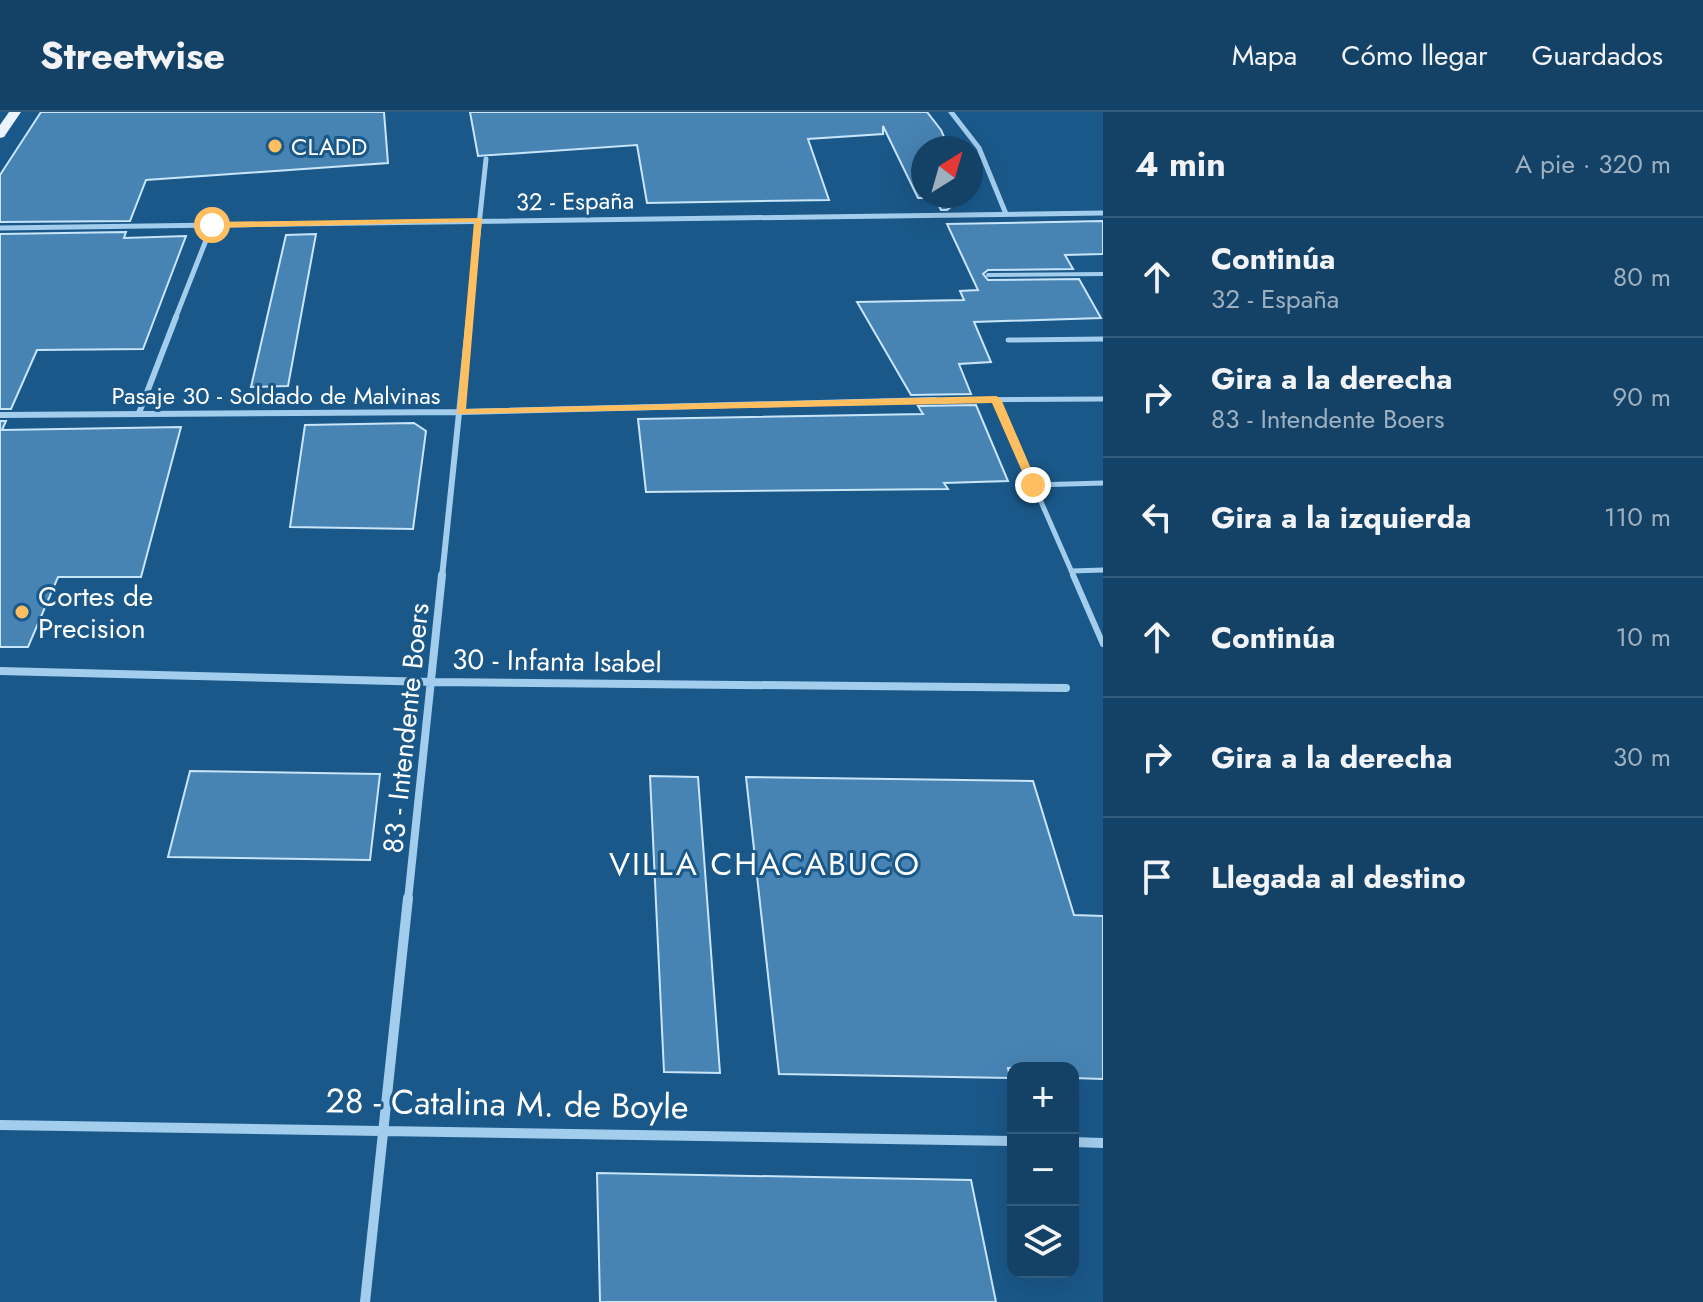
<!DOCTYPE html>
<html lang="es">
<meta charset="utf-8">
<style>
:root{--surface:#144267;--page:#214d70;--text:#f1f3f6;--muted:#9db0c0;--line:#335b7b}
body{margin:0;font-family:Jost,sans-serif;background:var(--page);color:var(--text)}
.controls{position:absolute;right:24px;bottom:24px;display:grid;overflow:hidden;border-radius:16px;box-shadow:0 8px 32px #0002}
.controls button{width:72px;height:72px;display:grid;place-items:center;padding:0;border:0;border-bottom:2px solid var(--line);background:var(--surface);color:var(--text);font:40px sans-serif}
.compass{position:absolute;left:911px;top:24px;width:72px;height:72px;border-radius:50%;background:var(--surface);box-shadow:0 8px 32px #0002;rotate:37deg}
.stop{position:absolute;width:24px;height:24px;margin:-18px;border:6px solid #ffbe5f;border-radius:50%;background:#fff}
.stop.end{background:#ffbe5f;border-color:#fff;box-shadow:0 2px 8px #0008}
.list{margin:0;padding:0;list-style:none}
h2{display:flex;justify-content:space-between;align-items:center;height:104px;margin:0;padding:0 32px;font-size:34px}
h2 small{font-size:26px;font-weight:400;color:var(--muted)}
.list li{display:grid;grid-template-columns:52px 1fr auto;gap:24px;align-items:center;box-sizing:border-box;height:120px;padding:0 32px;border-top:2px solid var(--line)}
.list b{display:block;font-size:30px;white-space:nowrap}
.list p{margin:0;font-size:26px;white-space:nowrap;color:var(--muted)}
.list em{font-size:26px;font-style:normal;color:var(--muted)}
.icon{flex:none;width:44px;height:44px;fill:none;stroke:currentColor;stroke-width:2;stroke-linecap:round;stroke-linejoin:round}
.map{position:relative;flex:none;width:1103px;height:1190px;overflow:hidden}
header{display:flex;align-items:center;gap:48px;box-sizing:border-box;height:112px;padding:0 40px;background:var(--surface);border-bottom:2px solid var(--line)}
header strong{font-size:38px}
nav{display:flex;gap:44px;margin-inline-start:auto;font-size:28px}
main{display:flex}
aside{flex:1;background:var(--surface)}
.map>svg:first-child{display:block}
.building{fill:#4784b4;stroke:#c9e5f9;stroke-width:2}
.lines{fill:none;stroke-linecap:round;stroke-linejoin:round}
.service-far2{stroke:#a3cded;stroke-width:4}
.service-far1{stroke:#a3cded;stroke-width:5}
.service{stroke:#a3cded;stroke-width:6}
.minor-far3{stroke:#a3cded;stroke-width:5}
.minor-far2{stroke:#a3cded;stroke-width:6}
.minor-far1{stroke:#a3cded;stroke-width:8}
.minor{stroke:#a3cded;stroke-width:10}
.primary{fill:#e9f4ff;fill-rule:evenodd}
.route{fill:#ffbe5f}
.poi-dot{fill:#ffbe5f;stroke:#1a5889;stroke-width:3}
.labels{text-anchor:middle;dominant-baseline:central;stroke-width:6;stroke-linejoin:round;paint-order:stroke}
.far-poi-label{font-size:24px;fill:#fff;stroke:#1a5889;text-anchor:start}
.far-street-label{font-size:24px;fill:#fff;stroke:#1a5889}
.poi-label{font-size:28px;fill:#fff;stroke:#1a5889;text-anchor:start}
.street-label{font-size:28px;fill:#fff;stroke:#1a5889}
.quarter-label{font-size:32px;letter-spacing:2px;fill:#fff;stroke:#1a5889}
.near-street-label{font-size:34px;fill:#fff;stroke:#1a5889}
</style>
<header>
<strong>Streetwise</strong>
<nav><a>Mapa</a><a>Cómo llegar</a><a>Guardados</a></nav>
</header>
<main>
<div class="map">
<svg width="1103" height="1190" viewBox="0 0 1103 1190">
<rect width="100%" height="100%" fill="#1a5889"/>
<path class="building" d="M41,0H384L388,51L146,68L130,109L0,110V63Z
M470,0H927L941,18L949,36H923V84H964L947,98H941L935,86H918L883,14V22L808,27L829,88L647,91L637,33L478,44Z
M1103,109V142L1065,143L1073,157L988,158L983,162L988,168L1079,167L1101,206L974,210L991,250L959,252L971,282L911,283L857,190L964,188L960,179L978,178L947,112Z
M126,120L124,126L186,124L143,237L37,238L11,297H0V122Z
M316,122L288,274L251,275L286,123Z
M976,293L1008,369L944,371L948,377L646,380L638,307L923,302L918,294Z
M0,309H6L2,318L181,315L141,465H58L28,535H0Z
M414,311L426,319L413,417L290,415L305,313Z
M190,659L380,662L370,748L168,745Z
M650,664L698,665L720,961L664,960Z
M746,665L1033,669L1074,803L1103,804V967L1073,966V956H1008L1010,966L779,962Z
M597,1061L971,1068L996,1190H600Z"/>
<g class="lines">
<path class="service-far2" d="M988,163L1103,162"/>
<path class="service-far1" d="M1008,228L1103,227
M996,287L1074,465
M935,288L1103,287
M1033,373L1103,371
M1071,459L1103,458"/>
<path class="service" d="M1073,463L1103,532"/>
<path class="minor-far3" d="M951,0L979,36L1006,102
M0,116L1103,101
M175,207L212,113
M469,207L486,47"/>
<path class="minor-far2" d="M139,301L176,205
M0,303L461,300L935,288
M442,465L469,205"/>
<path class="minor-far1" d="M0,559L433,570L1066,576
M408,788L442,463"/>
<path class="minor" d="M0,1013L1013,1029
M1073,1030L1103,1031
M365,1190L408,786"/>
<path class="primary" d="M9,0H21L4,25L0,26V13Z"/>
</g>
<path class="route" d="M482,106L466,297L996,284L1001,287L1038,373L1033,377L1028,373L992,291L457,302L474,110L212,116L208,113L212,110Z"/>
<g class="poi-dot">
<circle cx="275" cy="34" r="8"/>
<circle cx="22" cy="500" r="8"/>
</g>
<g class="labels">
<g class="far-poi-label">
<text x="291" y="34">CLADD</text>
</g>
<g class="far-street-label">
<text transform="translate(575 89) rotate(-1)">32 - España</text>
<text x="276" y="283">Pasaje 30 - Soldado de Malvinas</text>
</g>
<g class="poi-label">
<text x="38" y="484">Cortes de<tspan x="38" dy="32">Precision</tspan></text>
</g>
<g class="street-label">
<text transform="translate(557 549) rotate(1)">30 - Infanta Isabel</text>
<text transform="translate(406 616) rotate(-84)">83 - Intendente Boers</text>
</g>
<g class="quarter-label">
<text x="765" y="752">VILLA CHACABUCO</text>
</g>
<g class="near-street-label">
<text transform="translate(507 992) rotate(1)">28 - Catalina M. de Boyle</text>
</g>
</g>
</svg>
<div class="controls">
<button>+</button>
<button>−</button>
<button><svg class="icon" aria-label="layers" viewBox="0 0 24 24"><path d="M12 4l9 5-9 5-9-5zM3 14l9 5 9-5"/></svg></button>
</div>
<svg class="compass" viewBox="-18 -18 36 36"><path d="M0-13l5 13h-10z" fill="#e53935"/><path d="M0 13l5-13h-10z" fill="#9db0c0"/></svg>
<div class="stop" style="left:212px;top:113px"></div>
<div class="stop end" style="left:1033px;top:373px"></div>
</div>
<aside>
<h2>4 min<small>A pie · 320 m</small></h2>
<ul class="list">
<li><svg class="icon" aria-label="ahead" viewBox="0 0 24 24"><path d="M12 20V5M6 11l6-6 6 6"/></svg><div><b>Continúa</b><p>32 - España</p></div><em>80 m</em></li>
<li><svg class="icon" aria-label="right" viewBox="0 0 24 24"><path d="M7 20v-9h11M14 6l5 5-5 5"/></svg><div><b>Gira a la derecha</b><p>83 - Intendente Boers</p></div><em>90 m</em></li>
<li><svg class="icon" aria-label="left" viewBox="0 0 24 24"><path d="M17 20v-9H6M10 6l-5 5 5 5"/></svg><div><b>Gira a la izquierda</b></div><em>110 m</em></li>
<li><svg class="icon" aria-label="ahead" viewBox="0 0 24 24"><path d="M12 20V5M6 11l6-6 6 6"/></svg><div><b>Continúa</b></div><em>10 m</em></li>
<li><svg class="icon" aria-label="right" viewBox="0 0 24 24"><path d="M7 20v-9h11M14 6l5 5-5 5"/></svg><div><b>Gira a la derecha</b></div><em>30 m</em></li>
<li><svg class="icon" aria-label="arrive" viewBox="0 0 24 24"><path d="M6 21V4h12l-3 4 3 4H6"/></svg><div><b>Llegada al destino</b></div></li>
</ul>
</aside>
</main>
